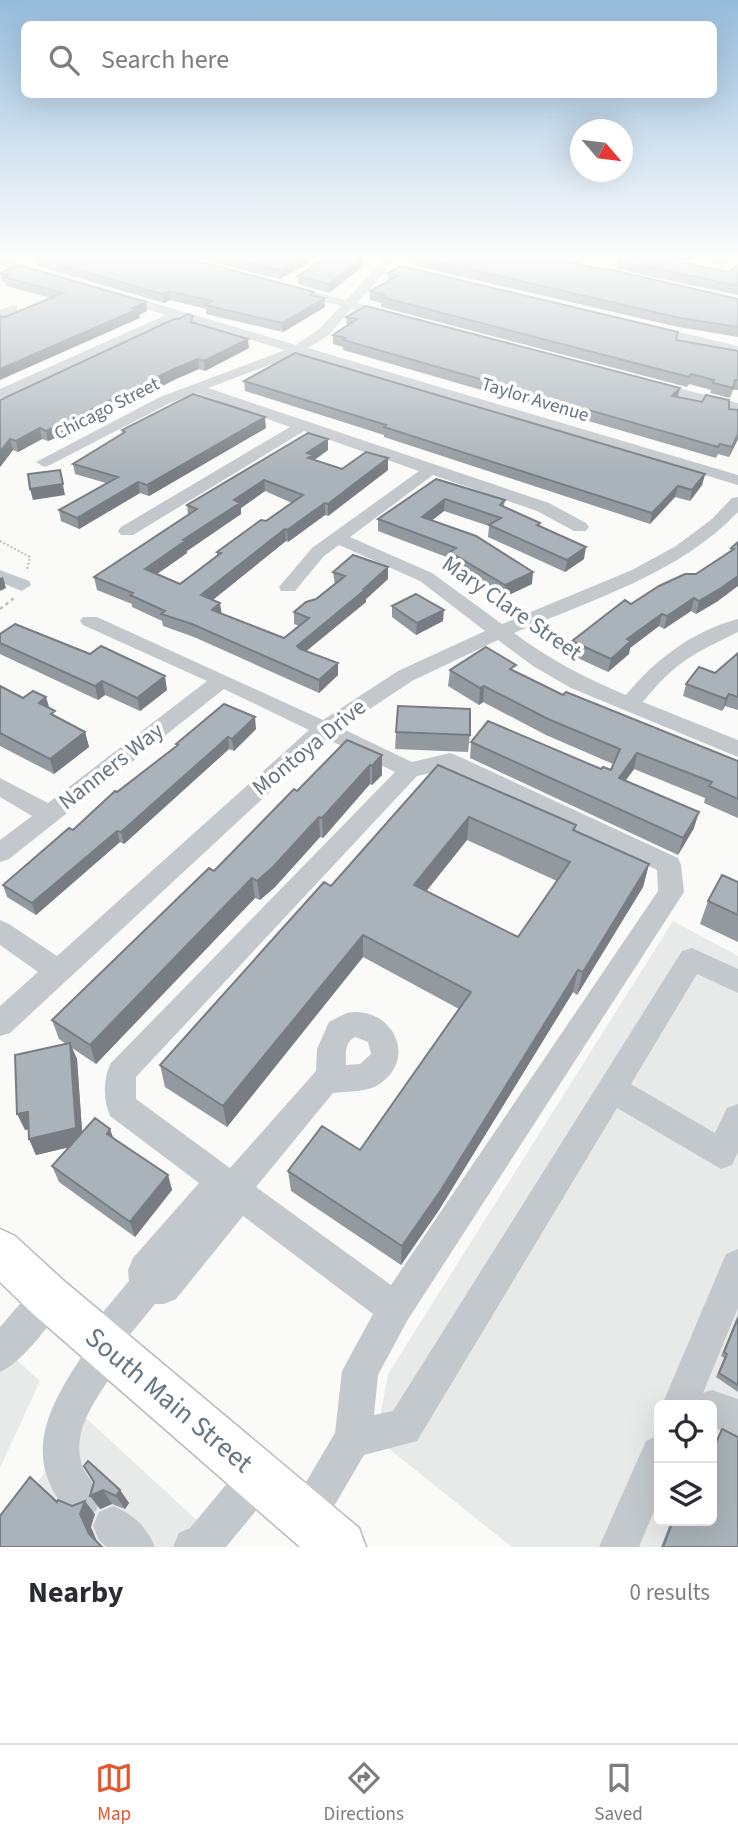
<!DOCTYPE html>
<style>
:root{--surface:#fff;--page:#f7f7f7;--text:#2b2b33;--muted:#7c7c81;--line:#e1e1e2;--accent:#e4572e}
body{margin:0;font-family:"Source Sans 3",sans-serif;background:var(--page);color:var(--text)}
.controls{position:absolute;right:21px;bottom:21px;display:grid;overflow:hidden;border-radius:10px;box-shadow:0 7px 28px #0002}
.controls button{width:63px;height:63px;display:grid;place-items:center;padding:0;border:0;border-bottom:2px solid var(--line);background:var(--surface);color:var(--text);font:35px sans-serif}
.compass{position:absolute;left:570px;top:119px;width:63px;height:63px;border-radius:50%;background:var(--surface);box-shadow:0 7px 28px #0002;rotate:118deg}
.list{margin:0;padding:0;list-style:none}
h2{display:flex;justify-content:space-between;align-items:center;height:91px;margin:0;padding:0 28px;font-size:30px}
h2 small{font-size:23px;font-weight:400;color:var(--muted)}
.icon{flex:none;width:38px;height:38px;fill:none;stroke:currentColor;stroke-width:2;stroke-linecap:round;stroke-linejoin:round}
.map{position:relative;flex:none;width:738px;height:1547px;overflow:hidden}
.search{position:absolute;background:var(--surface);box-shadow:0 7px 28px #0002;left:21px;right:21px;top:21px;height:77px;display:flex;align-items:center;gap:18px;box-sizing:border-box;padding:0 24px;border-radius:10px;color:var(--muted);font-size:26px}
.sheet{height:196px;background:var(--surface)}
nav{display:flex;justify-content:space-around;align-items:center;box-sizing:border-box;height:98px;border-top:2px solid var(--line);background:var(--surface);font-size:19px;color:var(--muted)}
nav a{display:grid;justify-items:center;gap:4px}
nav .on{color:var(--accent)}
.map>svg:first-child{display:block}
.built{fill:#e8e9e9;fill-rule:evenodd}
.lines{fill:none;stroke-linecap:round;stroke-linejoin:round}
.major-casing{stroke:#b5babe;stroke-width:3}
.path-far1{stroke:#bbbfc2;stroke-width:2;stroke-dasharray:2 2;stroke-linecap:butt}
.path{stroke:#bbbfc2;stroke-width:2.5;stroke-dasharray:3.5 3.5;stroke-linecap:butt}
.minor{fill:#c3c8cc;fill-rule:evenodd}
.major{fill:#fff;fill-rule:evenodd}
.wall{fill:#929a9f;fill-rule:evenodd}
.shaded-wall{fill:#777d82}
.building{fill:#aab3b9;stroke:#777d82;stroke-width:2;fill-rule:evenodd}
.labels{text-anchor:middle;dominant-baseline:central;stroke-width:7;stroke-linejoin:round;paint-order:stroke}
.far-street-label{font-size:19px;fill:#657683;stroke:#fff}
.street-label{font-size:23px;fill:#657683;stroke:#fff}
.near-street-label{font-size:28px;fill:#657683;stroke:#fff}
</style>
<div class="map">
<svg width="738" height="1547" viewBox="0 0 738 1547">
<rect width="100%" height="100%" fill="#fafaf8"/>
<path class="built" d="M673,921L738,956V1547H512L388,1448L381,1412L388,1374ZM659,1405H712V1521H659Z
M0,1345L40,1381L0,1468Z
M86,1418L226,1547H0V1532Z"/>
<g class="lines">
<g class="major-casing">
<path id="major" d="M0,1229L15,1236L64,1281L359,1528L366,1547H300L32,1313L0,1282Z"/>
</g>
<path class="path-far1" d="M0,541L30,557L27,570"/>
<path class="path" d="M0,609L14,598"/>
<path class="minor" d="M386,257H398L357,303L394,313V319L351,309L329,335L308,348L738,475V485L299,354L208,388L549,503L586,523L589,527L586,531H574L537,511L433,475L350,537L432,573L502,624L632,570L676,546L712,519L732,498L738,497V512C679,574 591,600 514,633C549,659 585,678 626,695C655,660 692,631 738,619V632C693,654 675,662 643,702L738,740V757L571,688L533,666L498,640L412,681L341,728L412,762L450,753L458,756L678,858L681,865L684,892L407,1321L378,1375L374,1415L393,1411L682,951L692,948L738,969V993L697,974L631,1084L715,1133L727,1108L738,1104V1152L732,1165L721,1169L617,1108L417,1441L364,1455L320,1530L306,1536L292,1530L286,1516L335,1433L342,1371L373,1314L243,1216L176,1299L164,1304H155L123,1343L126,1349C111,1385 68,1422 82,1465C85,1475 96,1485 101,1497L96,1511L82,1516C65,1510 56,1499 49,1482C29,1435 61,1388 86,1350L83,1343L88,1330L129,1281L128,1270L133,1258L199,1183L110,1116C103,1100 103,1078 111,1063L395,772L327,739L10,1033L0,1036V1006L38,972L0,945V920L9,924L57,956L309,730L224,689L9,859L0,862V840L32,816L0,797V778L48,803L207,681L83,625L80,621L83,617H97L323,720L398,671L485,631L420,581L339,545L324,556L295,591H281L279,587L312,548L419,471L304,431L133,535H121L118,531L121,527L290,427L196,393L170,403L50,465L44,467L36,462L160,397L285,350L179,318L5,397L0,398V389L166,315L113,299V293L117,292L296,345L319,329L341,306L280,290V284L346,300ZM448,769L657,870L658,891L391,1285L256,1187L333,1093C349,1091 367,1093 381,1083C416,1058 394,1011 354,1012C346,1012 337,1018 329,1022L317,1049L316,1071L230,1168L136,1099V1077L417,776ZM355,1037L368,1042L371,1054L360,1064L346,1065C346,1054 344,1043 355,1037Z
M575,257H589L575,266H567V262Z
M722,257H735L722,266H714V262Z
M0,258L51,273L53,275L47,278L0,265Z
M13,305L17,306V312L0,319V310Z
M649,325L738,346V354L644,332V326Z
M649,381L738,403V411L644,388L642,385Z
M0,570L29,581L31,585L22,591L0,582Z
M738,1249V1308L703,1393L712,1390L738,1399V1440L712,1426V1405H662L726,1254Z
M48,1280L60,1285L65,1297C56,1319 22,1363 0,1372V1327L36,1285Z
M659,1435V1499L639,1547H599L646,1441Z
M259,1457L273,1462L278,1476L273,1490L226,1547H173L179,1533L190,1528L245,1462Z
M113,1506C133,1514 147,1527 155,1547H106L99,1540L93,1526L99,1512Z"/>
<use href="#major" class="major"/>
</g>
<path class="wall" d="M191,257H308V264L279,279Z
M407,257H542L738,299V337L678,327L416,266V261L407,259Z
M695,257L679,262L729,272L738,265V295L617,269L618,260Z
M36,258L314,292V296L325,307L283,332L206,314V309L170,300L164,303L38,266Z
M363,259V266L329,293L298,284V276Z
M0,273L146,302L147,311L139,315L140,318L5,317L51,298L6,286L5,283L2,282Z
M388,273L676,340L738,351V390H733L730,398L710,393L711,390L689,384L687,387L381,307V303L370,300V291L388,281Z
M346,317L680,388L678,397L729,409L738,439L729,457L718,454L716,458L343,350V347L333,344V335L347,326Z
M194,323L249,348L205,371L199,369L176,379L77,429L48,441L42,439L18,452L13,450L0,467V400Z
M244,381L705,474L702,485L690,501L675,497L650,524L384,437V435L245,391Z
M266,428L149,496L140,493L79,529L61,521L59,510L106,483L75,474L73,464L122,433V430Z
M328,450L314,460L342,469L388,458V470L328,516L325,515L288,542L286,541L212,600L221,613L284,638L299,626L294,624V612L316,599L335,585L333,572L388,567V579L366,599V602L306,651L338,663V675L319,693L194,637L163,626L162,621L132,607V604L97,590L94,577L188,515L187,505ZM265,491L292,503L266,521L217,552V556L180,584L157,574L187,553V551L241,514V508Z
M436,479L505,500L504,506L540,523V527L584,559L565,572L488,537L489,526L444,511L432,520L532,584L504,597L449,564V558L378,531V519Z
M738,542L718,601L696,614L691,611L664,629L659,626L630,648L629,654L608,672L569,654L572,641L631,604L696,574L730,552L731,548Z
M392,606L443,621L416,635L392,617Z
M0,634L167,690L140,711L105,695L98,700L0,654Z
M738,653V710L725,706L722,711L683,696L686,684L715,673Z
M450,670L515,672L563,695L738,761V818L704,803L705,798L634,769L625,781L694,828L678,855L470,758L471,742L601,769L611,770L613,764L546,735L483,702L479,705L448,686Z
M0,686L23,698L49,708L56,717L85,732L89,747L54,774L0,746Z
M256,729L234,751L229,749L124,844L120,842L36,915L7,897L3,885L73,830L117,792L176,746V744Z
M396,732L470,735L468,752L395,749Z
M382,755V775L372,785L370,784L323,838L320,837L275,887L260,900L255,898L96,1064L72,1048L77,1059L82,1132L114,1138L168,1175L172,1190L135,1237L59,1182L52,1166L69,1147L36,1155L29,1139L28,1129L25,1130L66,1044L59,1039L52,1020L214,871L297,791Z
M438,765L576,825L575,831L649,864L643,887L577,995L573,992L439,1210L401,1265L291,1191L288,1171L360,1150L459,1009L363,957L227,1127L165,1087L160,1065L331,886ZM467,840L557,881L518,937L426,891Z
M738,882V942L700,924L708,901Z
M738,1315V1392L716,1377L724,1358L721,1356Z
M722,1429L738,1547H661L671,1521H712L715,1442Z
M94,1482L120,1490L129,1503L125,1509L112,1504L100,1509Z"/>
<path class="shaded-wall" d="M299,257H308V264L279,279L278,270Z
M357,257H366L363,259V266L329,293L328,284Z
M671,257H695L663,268L665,259Z
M169,291L170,300L164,303L162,294Z
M325,298V307L283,332L282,323Z
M146,302L147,311L139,315L140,318L0,380V369Z
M248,339L249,348L205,371L204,361Z
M198,359L199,369L176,379L77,429L48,441L46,431L174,369Z
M680,388L677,398L672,396Z
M265,417L266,428L149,496L147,485Z
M40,428L42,439L18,452L16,441Z
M738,434V439L729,457L732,447Z
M10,439L13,450L0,467V452Z
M328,439V450L313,461L308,470L307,453Z
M388,458V470L328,516V504Z
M60,470L65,495L33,500L30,489Z
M705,474L702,485L690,501L692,490Z
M264,480L265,491L241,508V514L187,551V553L147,581L145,569L234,500Z
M138,482L140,493L79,529L77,518Z
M678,486L675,497L650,524L652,513Z
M445,499L444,511L421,529L422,517Z
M325,503V515L288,542L287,530Z
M285,529L286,541L203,608L201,595Z
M586,547L584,559L565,572L567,560Z
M388,567V579L366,599V602L298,658L297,646Z
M533,572L532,584L504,597L505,585Z
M738,576V586L718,601L696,614L699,601Z
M3,577L6,588L0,591V578Z
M694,598L691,611L664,629L667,616Z
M220,603L222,616L212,610Z
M444,610L443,621L416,635L417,623Z
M662,614L659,626L630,648L629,654L608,672L611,659L627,639Z
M338,663V675L319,693V680Z
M165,676L167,690L140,711L137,698Z
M102,681L105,695L98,700L95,686Z
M484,686L483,702L479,705L480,688Z
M729,694L725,706L722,711L726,699Z
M46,697L51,713L39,703Z
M255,717L256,729L234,751L232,739Z
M85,732L89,747L54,774L50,759Z
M228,737L229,749L124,844L121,832Z
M637,753L634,769L615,795L619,778Z
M382,755V775L372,785V766Z
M370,765V784L323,838L322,818Z
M699,812L694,828L678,855L683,838Z
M319,817L320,837L275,887L260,900L257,881Z
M469,817L467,840L413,908L414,885Z
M117,831L120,842L36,915L32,903Z
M649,864L643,887L577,995L583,972Z
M252,878L255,898L96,1064L90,1045Z
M363,935V957L227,1127L223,1106Z
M578,970L573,992L439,1210L401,1265L402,1246Z
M70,1043L77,1059L83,1144L36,1155L29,1139Z
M28,1112L35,1128L25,1130L17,1114Z
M110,1129L116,1145L107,1134Z
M168,1175L172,1190L135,1237L130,1222Z
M103,1490L112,1504L100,1509L90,1496Z
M120,1490L129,1503L125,1509L116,1496Z
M85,1501L95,1514L91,1527L99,1546L89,1534L80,1514Z"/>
<path class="building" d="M39,257H182L314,292L310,295L325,298L282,323L205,305L212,301L169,291L162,294L36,258Z
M224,257H305L278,270Z
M337,257H363L328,284L298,276L325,258L334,260Z
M417,257H542L606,270L608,269L738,299V327L680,318Z
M623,257H671L665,259L729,272L738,265V286L618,260Z
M19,265L146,302L133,308L138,309L0,369V316L5,317L63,293L4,277L8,275L0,273Z
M401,266L678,332L676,340L738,351V380H735L733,388L713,383L714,380L691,374L689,377L381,297L385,295L370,291L398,276L388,273Z
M366,306L680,388L672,396L702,402L706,395L729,400V409L738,410V434L732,447L720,444L718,447L343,340L346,338L333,335L357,319L346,317Z
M188,314L193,316L191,322L248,339L204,361L198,359L174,369L75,418L46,431L40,428L16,441L10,439L0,452V400L174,319H179Z
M295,353L705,474L692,490L678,486L652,513L384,427L386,425L244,381Z
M193,394L265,417L147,485L138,482L77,518L59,510L118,477L73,464L125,432L122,430Z
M308,433L328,439L307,453L313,455L308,458L342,469L366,452L388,458L328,504L325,503L287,530L285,529L201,595L220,603L212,610L284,638L309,618L294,612L306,602L316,599L345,576L333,572L353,555L388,567L364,589H366L297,646L300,649L338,663L319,680L192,624L161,614L165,611L130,595L133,593L94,577L197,509L187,505ZM264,480L303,495L266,521L261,520L217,552L221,553L180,584L145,569L185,541L183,540L240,503L234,500Z
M60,470L63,484L30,489L28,474Z
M436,479L505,500L500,505L540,523L537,525L586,547L567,560L489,525L501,518L445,499L422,517L476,536L533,572L505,585L450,552L456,548L378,519Z
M738,542V576L721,588L699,601L694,598L667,616L662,614L627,639L631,641L611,659L572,641L625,600L631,604L659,586L685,574H696L734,549L731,548Z
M416,594L444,610L417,623L392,606Z
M15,624L90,654L101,646L165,676L137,698L102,681L95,686L0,643V634Z
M486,647L516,665L510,669L563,695L566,692L738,761V799L709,786L712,782L637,753L619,778L699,812L683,838L471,742L488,721L601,769L603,767L611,770L620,749L548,719L484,686L480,688L450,670Z
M738,653V697L729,694L726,699L686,684L699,667L715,673Z
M0,686L23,698L33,691L46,697L39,703L55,711L51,714L85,732L50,759L0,733Z
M224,704L255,717L232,739L228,737L121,832L117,831L32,903L3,885L69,828L73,830L115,791L117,792L178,745L176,744Z
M398,706L470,709V735L396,732Z
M347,740L382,755L372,766L370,765L322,818L319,817L273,867L257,881L252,878L90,1045L52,1020L209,868L214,871L294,789L297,791Z
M438,765L576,825L573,830L649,864L583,972L578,970L441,1190L402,1246L288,1171L322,1126L360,1150L471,992L363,935L223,1106L160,1065L324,882L331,886ZM469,817L570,862L518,937L414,885Z
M722,875L738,882V915L708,901Z
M70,1043L76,1128L29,1139L28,1112L17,1114L15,1055Z
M95,1118L110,1129L107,1134L168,1175L130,1222L52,1166Z
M738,1318V1385L719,1373L727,1354L724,1352Z
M722,1429L738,1437V1547H663L673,1521H712V1443L717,1441Z
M88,1461L120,1490L116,1496L103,1490L90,1496L94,1482L84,1466Z
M30,1477L57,1502L58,1500L72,1506L85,1501L80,1514L89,1534L102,1547H0V1516Z"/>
<linearGradient id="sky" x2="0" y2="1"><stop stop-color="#96bcdc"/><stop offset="0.54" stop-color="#fdfdfc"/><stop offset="1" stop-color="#fdfdfc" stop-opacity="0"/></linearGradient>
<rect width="738" height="473" fill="url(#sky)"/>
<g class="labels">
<g class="far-street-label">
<text transform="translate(535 400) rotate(17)">Taylor Avenue</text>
<text transform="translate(107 409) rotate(-27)">Chicago Street</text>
</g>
<g class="street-label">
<text transform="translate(512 608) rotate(35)">Mary Clare Street</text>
<text transform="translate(309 747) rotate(-39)">Montoya Drive</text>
<text transform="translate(111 766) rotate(-38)">Nanners Way</text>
</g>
<g class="near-street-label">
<text transform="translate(169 1400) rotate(40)">South Main Street</text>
</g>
</g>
</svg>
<div class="controls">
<button><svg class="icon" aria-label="locate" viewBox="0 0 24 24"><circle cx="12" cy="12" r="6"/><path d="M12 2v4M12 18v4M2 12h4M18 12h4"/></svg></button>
<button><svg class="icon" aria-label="layers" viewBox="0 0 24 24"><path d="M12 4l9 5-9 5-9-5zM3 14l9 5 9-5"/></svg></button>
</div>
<svg class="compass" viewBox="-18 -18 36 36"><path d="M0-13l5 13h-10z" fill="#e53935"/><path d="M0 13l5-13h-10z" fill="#7c7c81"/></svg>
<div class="search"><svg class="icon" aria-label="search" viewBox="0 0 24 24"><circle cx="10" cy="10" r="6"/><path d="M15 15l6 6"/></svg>Search here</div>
</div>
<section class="sheet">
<h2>Nearby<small>0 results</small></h2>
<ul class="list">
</ul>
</section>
<nav>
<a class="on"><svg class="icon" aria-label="map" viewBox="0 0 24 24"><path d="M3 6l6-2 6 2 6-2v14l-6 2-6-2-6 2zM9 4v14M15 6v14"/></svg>Map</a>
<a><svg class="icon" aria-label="directions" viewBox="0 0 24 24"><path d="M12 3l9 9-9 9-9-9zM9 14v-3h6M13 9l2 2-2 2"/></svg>Directions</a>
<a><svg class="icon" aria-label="saved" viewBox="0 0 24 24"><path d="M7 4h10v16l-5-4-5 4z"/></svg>Saved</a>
</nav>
